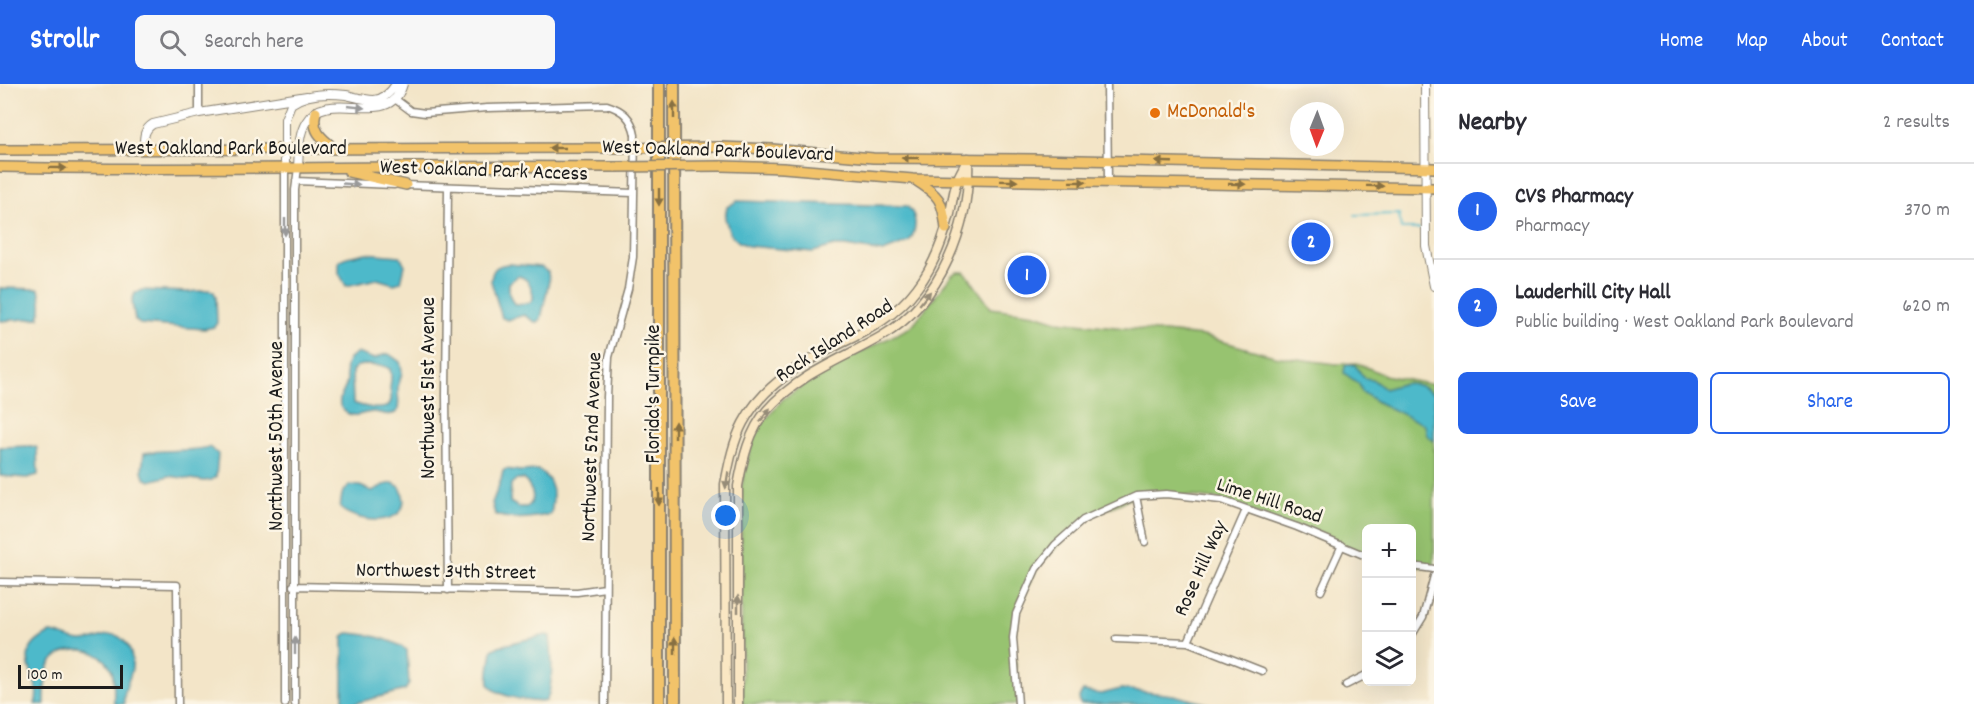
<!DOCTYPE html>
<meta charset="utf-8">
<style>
:root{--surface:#fff;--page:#f7f7f7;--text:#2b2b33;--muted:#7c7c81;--line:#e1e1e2;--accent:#2563eb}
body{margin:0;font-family:Dekko,sans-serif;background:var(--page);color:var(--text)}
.controls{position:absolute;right:18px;bottom:18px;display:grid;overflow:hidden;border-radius:9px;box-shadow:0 6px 24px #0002}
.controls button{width:54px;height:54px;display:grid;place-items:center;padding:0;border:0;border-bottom:2px solid var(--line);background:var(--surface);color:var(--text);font:30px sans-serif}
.compass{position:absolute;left:1290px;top:18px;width:54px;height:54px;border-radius:50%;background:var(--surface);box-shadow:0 6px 24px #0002;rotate:181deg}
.scale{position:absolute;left:18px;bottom:15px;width:105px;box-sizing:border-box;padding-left:6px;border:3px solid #1c1c1c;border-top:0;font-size:16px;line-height:21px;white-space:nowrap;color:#1c1c1c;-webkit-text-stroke:4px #fcf5e5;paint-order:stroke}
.you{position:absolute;left:726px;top:432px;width:21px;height:21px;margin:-15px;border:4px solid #fff;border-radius:50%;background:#1a73e8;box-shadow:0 0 0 9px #1a73e833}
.badge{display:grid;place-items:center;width:39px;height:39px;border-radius:50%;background:var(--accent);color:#fff;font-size:20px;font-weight:700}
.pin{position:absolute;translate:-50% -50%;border:3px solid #fff;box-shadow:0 2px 6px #0006}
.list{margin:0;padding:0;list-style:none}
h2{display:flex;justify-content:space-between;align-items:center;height:78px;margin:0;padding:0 24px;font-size:26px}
h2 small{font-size:20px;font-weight:400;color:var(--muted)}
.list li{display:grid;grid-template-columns:39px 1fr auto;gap:18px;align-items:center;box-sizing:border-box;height:96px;padding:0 24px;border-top:2px solid var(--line)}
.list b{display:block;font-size:22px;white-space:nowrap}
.list p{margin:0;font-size:20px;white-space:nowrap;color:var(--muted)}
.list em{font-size:20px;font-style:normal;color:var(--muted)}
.actions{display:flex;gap:12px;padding:18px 24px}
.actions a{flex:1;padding:14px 0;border:2px solid var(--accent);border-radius:9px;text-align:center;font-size:21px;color:var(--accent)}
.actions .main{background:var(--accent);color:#fff}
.icon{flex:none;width:33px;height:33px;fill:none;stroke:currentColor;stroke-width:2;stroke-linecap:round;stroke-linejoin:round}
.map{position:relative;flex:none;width:1434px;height:620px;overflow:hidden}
header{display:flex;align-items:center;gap:36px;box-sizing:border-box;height:84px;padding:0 30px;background:var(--accent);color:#fff}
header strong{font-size:28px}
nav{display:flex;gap:33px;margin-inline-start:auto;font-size:21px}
.search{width:420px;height:54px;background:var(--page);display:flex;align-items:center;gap:15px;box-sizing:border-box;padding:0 21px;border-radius:9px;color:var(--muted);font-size:22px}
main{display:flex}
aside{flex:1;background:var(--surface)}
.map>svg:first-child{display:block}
.green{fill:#97c370;stroke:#5a7046;stroke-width:1.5}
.water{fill:#4eb9ca;stroke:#356a73;stroke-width:1.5;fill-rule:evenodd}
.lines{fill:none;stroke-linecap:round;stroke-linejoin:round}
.stream{stroke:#4eb9ca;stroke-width:2}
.minor-casing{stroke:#888072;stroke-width:9}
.tertiary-casing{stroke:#888072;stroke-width:10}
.secondary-casing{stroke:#888072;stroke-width:11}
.primary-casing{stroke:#888072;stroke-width:12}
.motorway-casing{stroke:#888072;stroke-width:14}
.minor{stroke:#fff;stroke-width:6}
.tertiary{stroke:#fff;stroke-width:8}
.secondary{stroke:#fae7c3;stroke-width:8}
.primary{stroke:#f2c36a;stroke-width:9}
.motorway{stroke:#f2c36a;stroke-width:10}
.primary-bridge-casing{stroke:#888072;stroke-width:12;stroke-linecap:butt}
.primary-bridge{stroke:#f2c36a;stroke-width:9}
.oneway{fill:#999}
.oneway2{fill:#877043}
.oneway3{fill:#968c78}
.food-dot{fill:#e8710a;stroke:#fcf5e5;stroke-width:2}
.labels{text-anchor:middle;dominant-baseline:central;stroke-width:5;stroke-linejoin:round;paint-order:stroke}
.food-label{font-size:21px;fill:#c56008;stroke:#fcf5e5;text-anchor:start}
.street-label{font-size:21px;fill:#1c1c1c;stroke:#fcf5e5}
</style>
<header>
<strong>Strollr</strong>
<div class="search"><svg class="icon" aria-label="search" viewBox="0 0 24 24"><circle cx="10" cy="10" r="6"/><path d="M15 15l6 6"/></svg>Search here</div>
<nav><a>Home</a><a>Map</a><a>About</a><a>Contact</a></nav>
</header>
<main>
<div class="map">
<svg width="1434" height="620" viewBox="0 0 1434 620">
<rect width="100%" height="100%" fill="#fcf5e5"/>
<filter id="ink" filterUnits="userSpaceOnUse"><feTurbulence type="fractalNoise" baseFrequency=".0167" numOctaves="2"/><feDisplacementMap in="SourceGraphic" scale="12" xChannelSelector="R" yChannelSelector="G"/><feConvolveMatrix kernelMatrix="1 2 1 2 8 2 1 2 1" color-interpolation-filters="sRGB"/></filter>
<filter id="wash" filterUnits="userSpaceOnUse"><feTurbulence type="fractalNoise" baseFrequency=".008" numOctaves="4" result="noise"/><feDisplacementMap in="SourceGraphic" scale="24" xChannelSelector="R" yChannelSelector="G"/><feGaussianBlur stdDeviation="1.35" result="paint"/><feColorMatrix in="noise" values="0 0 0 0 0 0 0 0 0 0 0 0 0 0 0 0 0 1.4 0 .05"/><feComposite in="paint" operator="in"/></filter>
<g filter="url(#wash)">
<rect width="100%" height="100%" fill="#f3e5c8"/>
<path class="green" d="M957,188H964L968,192L991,224L1035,230L1057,237L1203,252L1274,272L1336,280L1357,279L1384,291L1434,301V485L1412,482V444H1366V472L1221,416L1191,412H1136L1083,436L1036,485L1016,530L1014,553L1018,620H742L741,404L754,349L784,314L831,283L911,243L952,191Z"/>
<path class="water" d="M737,117L907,122C918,132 917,146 909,158L883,168L845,162H834L813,168L748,162L739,158L730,150L725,134L727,123Z
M366,169L400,172L405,181L401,198L394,200L377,195L346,202L339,189V177L347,173Z
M509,180L541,183L548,188L549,197L541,235L538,238H535L524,231L508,236L502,234L491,197C492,184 497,181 509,180ZM518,192C529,194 533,205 533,215L529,219L514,220L509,210V199Z
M0,204L39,205C41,215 43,224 39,234L0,237Z
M142,206L187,208L209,206L214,208L216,213L217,239L214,243L204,245L140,240L135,236L132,217L135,209Z
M357,269L374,275L383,271L389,270L400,278C404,291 401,291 398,303C397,312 401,319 397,328C388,333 383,329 374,328C365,327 357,335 347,329C330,319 348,306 347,296C347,294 346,293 346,291C344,282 348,272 357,269ZM364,281L384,282L390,285C392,293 391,297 390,304C390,309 393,314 390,319C386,329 361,322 353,319L352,287L357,282Z
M1350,280L1355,281L1364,294L1372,295L1385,305C1407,297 1414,296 1434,310V357L1427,351L1425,341L1379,319L1362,308L1359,300L1344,289L1345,282Z
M31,362L36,363L37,365L38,391L27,394L0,392V363Z
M209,363L218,370L216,393L211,396L204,397L169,392L150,397L144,394L142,386L144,369C166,365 188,368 209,363Z
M506,385L520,387L538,386C556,396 554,414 551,430C534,434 511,438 495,430L492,419L501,396L503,387ZM517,395H524C531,404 538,415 527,423H518L510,418L511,400Z
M393,399L400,403C419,443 360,442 340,424L342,410L349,401L360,402L372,407L384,401Z
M50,549C61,549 70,557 82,557C99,557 114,540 128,562C132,569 133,576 132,584C130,597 122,607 124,620H114C113,609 115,597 112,587C103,562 61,558 49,582C44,593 45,608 45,620H35C45,593 5,571 50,549Z
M349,549C370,551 390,554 407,566L409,600L405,606L352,620H346L343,618V554L346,550Z
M546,551L550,552C552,569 554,602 546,617C537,620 493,612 489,600C487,591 491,576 492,566L499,562Z
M1121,605L1173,611L1209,620H1080L1079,613L1083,607L1101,610Z"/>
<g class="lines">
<path class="stream" d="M1355,131L1399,130L1401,145H1420"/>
</g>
</g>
<g filter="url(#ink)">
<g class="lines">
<g class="minor-casing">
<path id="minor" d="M1107,0L1108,99
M395,15L411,27L425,29L487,24L607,21C623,26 632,34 635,51L633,173L628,205L609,273L607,313L605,620
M199,29V0
M285,84V620
M296,97L394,101
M404,101L634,109
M1136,412L1145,458
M1412,482L1434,485
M0,498L177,501L178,620
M293,502L577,508L605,504
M448,506L446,312L448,103
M1321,507L1342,461
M1412,551L1423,533L1434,492
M1116,555L1188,558L1262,587
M1188,558L1246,426
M1346,601L1366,591
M295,620V106L298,84
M1018,620L1013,554L1016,530L1036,485L1055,461L1083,436L1136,412L1166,410L1221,416L1297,443L1366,472"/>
</g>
<g class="tertiary-casing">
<path id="tertiary" d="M1425,0L1426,162L1434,202
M144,64C144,54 143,46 153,40L199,29L307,12
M285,84V35L291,20C306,9 328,9 346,11C355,13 365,16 374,16C384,15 391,8 396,0
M298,84C299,69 298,51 306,38C328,1 389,48 403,0"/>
</g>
<g class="secondary-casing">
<path id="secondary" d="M726,620L725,400C729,380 733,358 743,339C763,301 803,278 840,260C869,246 897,231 917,204C934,182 943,157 950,130C952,118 954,105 958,94C961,87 965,81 968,74
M738,620V402C743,375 749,347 767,326C798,290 843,275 882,252C941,218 971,140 968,75"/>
</g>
<g class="primary-casing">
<path id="primary" d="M316,28C311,46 321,54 334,64
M721,63L772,65L873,74L1036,75L1434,84
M0,66L616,64
M721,82L783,84L913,95L1434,104
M0,83C205,88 411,80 616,83
M349,88L406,101
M915,96C939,111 943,116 946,145"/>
</g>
<g class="motorway-casing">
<path id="motorway" d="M659,0V620
M674,0L675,620"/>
</g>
<use href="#minor" class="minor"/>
<use href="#tertiary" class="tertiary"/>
<use href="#secondary" class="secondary"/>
<use href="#primary" class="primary"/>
<use href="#motorway" class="motorway"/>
<g class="primary-bridge-casing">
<path id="primary-bridge" d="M616,64L721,63
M616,83L721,82"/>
</g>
<use href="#primary-bridge" class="primary-bridge"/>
</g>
<defs><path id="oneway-solid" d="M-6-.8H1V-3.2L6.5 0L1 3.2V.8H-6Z" transform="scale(1.5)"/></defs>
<g class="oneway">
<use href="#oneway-solid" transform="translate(356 23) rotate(6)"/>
<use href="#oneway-solid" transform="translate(351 100) rotate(3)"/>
<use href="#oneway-solid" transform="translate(285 143) rotate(90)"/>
<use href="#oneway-solid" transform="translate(295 562) rotate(-90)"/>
</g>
<g class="oneway2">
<use href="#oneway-solid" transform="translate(674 26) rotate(-90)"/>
<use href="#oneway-solid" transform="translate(557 64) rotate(180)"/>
<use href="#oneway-solid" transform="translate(910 74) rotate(180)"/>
<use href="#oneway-solid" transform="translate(1164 78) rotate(-178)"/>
<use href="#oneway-solid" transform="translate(58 84) rotate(1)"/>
<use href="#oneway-solid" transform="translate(1009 97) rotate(1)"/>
<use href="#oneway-solid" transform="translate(1078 98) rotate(1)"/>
<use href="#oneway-solid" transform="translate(1237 100) rotate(1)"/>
<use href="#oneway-solid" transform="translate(1375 102) rotate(1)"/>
<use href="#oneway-solid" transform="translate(659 113) rotate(90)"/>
<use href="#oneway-solid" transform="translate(675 346) rotate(-90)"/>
<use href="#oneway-solid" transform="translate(659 413) rotate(90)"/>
<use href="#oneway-solid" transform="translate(675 562) rotate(-90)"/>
</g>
<g class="oneway3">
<use href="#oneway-solid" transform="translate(925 214) rotate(-51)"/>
<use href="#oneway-solid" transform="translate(765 331) rotate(-53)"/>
<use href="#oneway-solid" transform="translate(727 396) rotate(99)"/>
<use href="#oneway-solid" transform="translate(738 520) rotate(-90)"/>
</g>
</g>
<circle class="food-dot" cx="1155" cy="29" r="6"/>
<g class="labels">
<g class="food-label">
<text x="1167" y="29">McDonald's</text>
</g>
<g class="street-label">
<text x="231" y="66">West Oakland Park Boulevard</text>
<text transform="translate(718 68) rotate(2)">West Oakland Park Boulevard</text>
<text transform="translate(484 88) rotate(2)">West Oakland Park Access</text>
<text transform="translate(835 258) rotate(-33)">Rock Island Road</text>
<text transform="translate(430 304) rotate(-90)">Northwest 51st Avenue</text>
<text transform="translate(655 310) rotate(-90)">Florida's Turnpike</text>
<text transform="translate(278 352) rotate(-90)">Northwest 50th Avenue</text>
<text transform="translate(593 363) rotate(-88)">Northwest 52nd Avenue</text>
<text transform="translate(1269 418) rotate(18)">Lime Hill Road</text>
<text transform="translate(1202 485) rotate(-66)">Rose Hill Way</text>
<text transform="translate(446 489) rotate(1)">Northwest 34th Street</text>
</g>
</g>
</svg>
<div class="controls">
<button>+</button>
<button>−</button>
<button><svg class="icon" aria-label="layers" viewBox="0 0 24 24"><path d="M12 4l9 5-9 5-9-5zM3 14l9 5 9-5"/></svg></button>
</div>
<svg class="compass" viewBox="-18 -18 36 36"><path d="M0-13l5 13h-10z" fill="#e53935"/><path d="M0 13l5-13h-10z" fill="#7c7c81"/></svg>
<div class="scale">100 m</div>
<div class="you"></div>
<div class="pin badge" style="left:1027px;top:191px">1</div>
<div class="pin badge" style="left:1311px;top:158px">2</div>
</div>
<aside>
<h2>Nearby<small>2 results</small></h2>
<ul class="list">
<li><span class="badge">1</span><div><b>CVS Pharmacy</b><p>Pharmacy</p></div><em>370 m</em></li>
<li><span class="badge">2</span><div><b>Lauderhill City Hall</b><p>Public building · West Oakland Park Boulevard</p></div><em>620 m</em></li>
</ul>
<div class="actions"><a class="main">Save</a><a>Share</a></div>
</aside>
</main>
